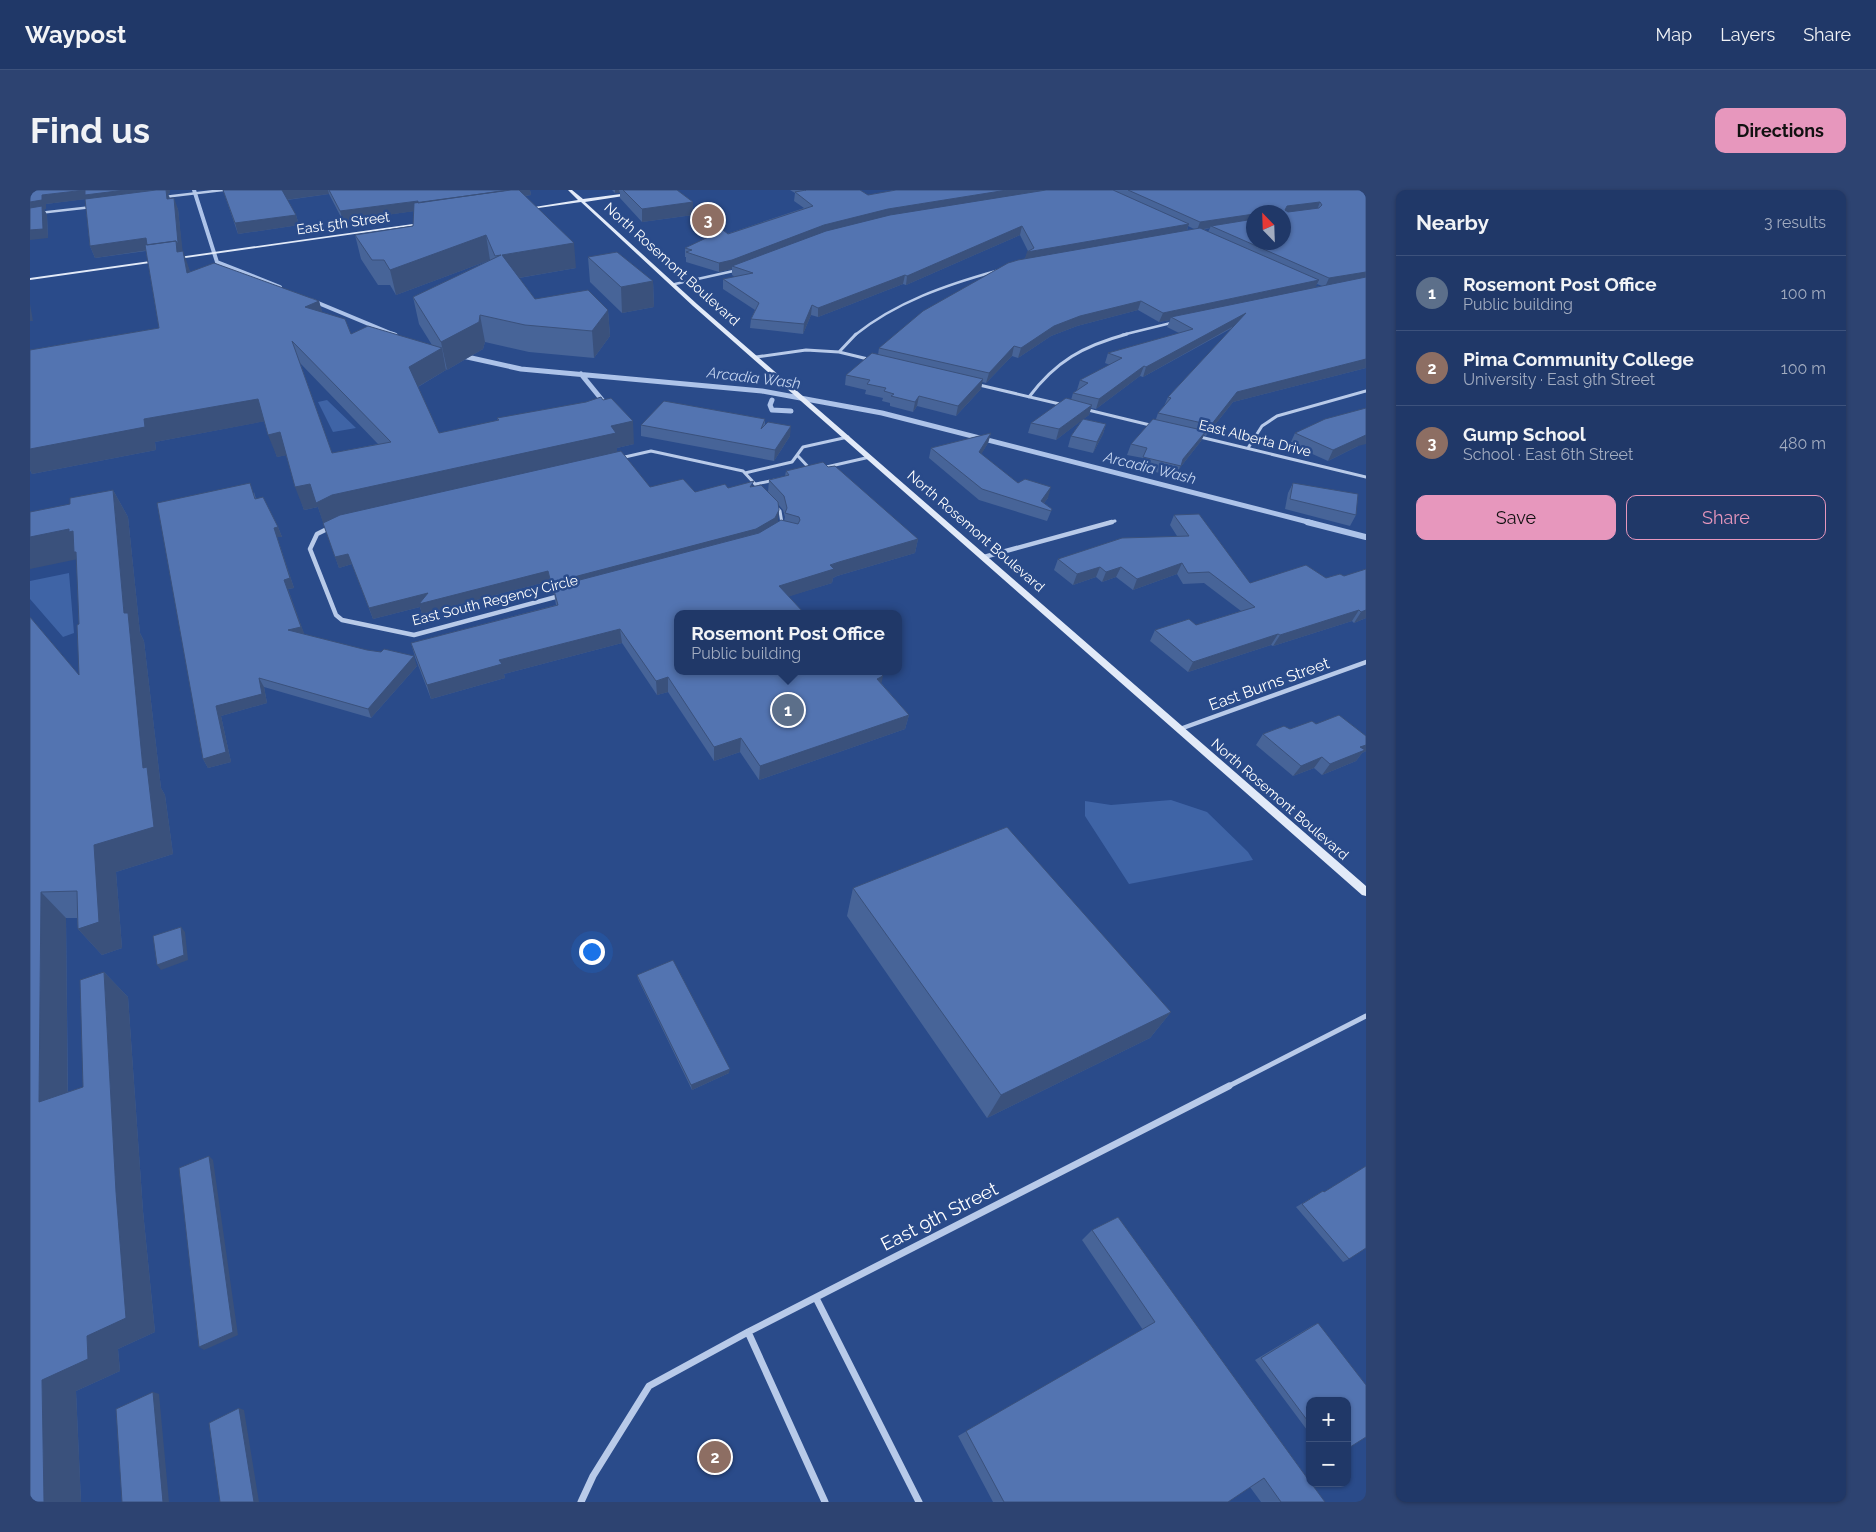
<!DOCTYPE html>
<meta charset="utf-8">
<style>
:root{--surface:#203868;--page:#2d4371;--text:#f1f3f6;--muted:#a2acc0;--line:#3d527c;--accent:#e797bd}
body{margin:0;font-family:Raleway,sans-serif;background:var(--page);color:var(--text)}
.controls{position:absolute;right:15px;bottom:15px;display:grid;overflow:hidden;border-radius:10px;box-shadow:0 1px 4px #0004}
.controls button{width:45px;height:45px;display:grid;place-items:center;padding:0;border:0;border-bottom:1px solid var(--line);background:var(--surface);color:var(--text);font:25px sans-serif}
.compass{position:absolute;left:1216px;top:15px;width:45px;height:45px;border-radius:50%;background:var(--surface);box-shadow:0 1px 4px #0004;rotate:337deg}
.you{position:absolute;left:561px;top:761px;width:18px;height:18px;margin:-12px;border:4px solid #fff;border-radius:50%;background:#1a73e8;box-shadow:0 0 0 8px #1a73e833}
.badge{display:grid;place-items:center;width:32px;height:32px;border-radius:50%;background:var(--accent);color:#fff;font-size:16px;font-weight:700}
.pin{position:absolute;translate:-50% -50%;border:2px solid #fff;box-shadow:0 1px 5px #0006}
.popup{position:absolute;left:644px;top:420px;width:228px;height:65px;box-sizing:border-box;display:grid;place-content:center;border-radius:10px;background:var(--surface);filter:drop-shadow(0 1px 4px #0005);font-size:16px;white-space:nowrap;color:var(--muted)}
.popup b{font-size:19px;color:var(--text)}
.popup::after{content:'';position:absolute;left:50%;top:100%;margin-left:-10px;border:10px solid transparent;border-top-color:var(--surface)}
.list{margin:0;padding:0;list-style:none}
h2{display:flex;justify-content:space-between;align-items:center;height:65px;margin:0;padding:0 20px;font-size:21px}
h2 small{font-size:16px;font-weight:400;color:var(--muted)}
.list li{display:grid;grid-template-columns:32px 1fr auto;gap:15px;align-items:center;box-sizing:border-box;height:75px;padding:0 20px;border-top:1px solid var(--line)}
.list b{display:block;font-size:19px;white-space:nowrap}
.list p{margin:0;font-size:16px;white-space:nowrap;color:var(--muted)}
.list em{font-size:16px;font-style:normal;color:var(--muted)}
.actions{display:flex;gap:10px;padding:15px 20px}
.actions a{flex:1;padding:11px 0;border:1px solid var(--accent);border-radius:10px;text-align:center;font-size:18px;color:var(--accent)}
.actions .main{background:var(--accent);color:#111}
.map{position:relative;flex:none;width:1336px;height:1312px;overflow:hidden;border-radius:10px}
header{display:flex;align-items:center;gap:30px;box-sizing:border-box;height:70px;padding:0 25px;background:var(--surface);border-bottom:1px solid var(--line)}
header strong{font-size:24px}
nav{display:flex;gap:28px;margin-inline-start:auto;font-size:18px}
.intro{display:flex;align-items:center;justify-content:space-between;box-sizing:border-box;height:120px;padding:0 30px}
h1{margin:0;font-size:35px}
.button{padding:12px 22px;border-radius:10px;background:var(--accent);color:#111;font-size:18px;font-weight:700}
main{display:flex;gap:30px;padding:0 30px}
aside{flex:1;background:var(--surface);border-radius:10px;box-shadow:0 1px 4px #0004}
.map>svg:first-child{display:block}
.green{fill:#3f64a6}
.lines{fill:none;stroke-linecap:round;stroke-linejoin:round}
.stream-far2{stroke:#adc3e9;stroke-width:4}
.stream-far1{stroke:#adc3e9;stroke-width:5}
.stream{stroke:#adc3e9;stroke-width:6}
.street-far4{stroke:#b8cae9;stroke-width:2.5}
.street-far3{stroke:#b8cae9;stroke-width:3}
.street-far2{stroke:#b8cae9;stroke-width:4.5}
.street-far1{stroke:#b8cae9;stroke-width:5}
.street{stroke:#b8cae9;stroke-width:7}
.secondary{fill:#e2eaf8;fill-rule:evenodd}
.wall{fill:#476498;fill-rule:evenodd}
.shaded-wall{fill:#3a517c}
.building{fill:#5374b1;stroke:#3a517c;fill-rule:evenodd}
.labels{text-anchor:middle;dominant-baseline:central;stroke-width:5;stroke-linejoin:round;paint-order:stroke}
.far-street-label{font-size:14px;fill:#fff;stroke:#2a4b8a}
.far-water-label{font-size:15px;font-style:italic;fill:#c4d4f0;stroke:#2a4b8a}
.street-label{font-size:16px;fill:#fff;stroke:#2a4b8a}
.near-street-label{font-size:19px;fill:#fff;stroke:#2a4b8a}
</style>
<header>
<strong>Waypost</strong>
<nav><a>Map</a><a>Layers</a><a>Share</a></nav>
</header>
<div class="intro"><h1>Find us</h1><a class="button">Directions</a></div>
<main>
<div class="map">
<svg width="1336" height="1312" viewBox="0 0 1336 1312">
<rect width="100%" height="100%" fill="#2a4b8a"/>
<path class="green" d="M297,210L326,238L303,242L288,212Z
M39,383L44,443L33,447L0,409V391Z
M1141,610L1177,622L1218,662L1223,670L1099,694L1055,626V611L1081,615Z"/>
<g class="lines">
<path class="stream-far2" d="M164,0L187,72L250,97
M281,110L365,145"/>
<path class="stream-far1" d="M362,144L365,145
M428,165L491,179L732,201L852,223L1282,333
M551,184L577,216
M742,210L740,215L742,220L761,221"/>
<path class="stream" d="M1277,332L1336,347"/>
<path class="street-far4" d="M134,7L193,0
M0,24L62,17
M645,94L708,80
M825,145C866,112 916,95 966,81
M1092,145L1145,132"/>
<path class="street-far3" d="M809,162L826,144
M726,167L776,160L809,162L842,170
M945,194L1034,215
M999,207C1026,171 1053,156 1097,144
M1054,219L1124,236
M1166,246L1336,287
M1218,258L1232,236L1247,226L1336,201
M767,265L782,281
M792,278L840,267
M715,283L762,272L773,257L818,247
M726,294L745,290
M308,333L621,261L713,281L750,321L752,333
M1077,333L1085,331"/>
<path class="street-far2" d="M311,332L287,344L280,359L306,425L312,430L384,445L727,353L747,342L752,332
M954,367L1082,332
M1150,539L1336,472"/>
<path class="street-far1" d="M1197,897L1336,826"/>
<path class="street" d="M786,1108L889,1312
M718,1142L795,1312
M551,1312L563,1286L619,1196L718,1142L1199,896"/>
<path class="secondary" d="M538,0H542L553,9L621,0H632L555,12L667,114L1336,696V706L1332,705L663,116L551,12L494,20L492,19L548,10Z
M397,32L395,34L0,90V88Z"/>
</g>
<path class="wall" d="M0,0L140,3L138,4L140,8L148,19L152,61L160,82L289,111L292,122L321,144L402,155L389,134L383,107L460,70L366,105L360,95H348L331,69L325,45L383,36L384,21L313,31L299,4L257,10L266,25L269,35L208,44L193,0H500L501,5L495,6L546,78L489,88L505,109L578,120L580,146L564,168L499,162L455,152L453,159L417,180L416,179V180L388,197L409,243L468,231L467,228L604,254L587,258V262L620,297L665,302L698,298L724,296L738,302L739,290L755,286L756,281L798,277L888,349L885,363L807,386L803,388L802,393L759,406L648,424L852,494L879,525L875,539L729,590L710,562L684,571L638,502L627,505L592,453L474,484L475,488L401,509L385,467L381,453L526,415L524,403L523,404L520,391L392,424L390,417L343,429L322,374L309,378L288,317L274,320L256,265L247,267L235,231L125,252L126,260L2,284L0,280V160L129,138L116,61L65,68L60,56L55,9L16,14V19H14L17,25L18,48ZM270,173L348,254L302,263ZM748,314L753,320L755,327L754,331L747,333L748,331Z
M582,0H647L663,12V25L612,32L590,8V3H585Z
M760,0H830L838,5L866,0H1336V178L1203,212L1176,246L1174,245L1171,251L1149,279L1146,287L1109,278L1113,268L1097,265L1101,254L1126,229L1128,223L1134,216L1138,207L1202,138L1113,187L1110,186L1066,219L1061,218L1059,225L1053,229L1076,234L1073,244L1063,263L1038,257L1041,246L1052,230L1026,250L998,243L1001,233L1041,210L1043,203L1047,200L1050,190L1080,175L1075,173L1078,163L1149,143L1137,137L1140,130L1129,132L1108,120L1047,136L1021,146L988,168L982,166L956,193L952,192L951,199L926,226L887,216L883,222L860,216V213L852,211L853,208L835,204L836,200L815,195L816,185L848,165L849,158L995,69L998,61L990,45L876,95L873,94L788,127L781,125L773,144L720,138L721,129L725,120L693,99V89L705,87L702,85V79L689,82L656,72V67H655V58L774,18L764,11L765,3ZM1224,22H1254L1224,52ZM1158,36L1164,39L1157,41ZM1180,38L1178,42L1173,40ZM1287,94L1292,96L1285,97Z
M558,67L623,91L624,117L592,123L560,92Z
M735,229V235L760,246L744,271L611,246V235Z
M961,243L958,253L951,264L988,293L1018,308L1014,313L1022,319L1017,331L949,310L899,268L901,258Z
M1265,243L1328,256L1298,271L1260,254Z
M1263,293L1326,325L1320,336L1255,319L1258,303Z
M83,300L98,327L110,443L114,451L131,598L135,605L143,664L86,682L92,758L72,765L48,739L47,728H36L38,902L53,897L74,782L98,807L113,1021L125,1142L88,1159L90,1181L46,1201L51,1312H0V427L49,485V434L47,369L40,314Z
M224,302L226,309L248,337L252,347H247L264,398L258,399L274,444L387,476L341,528L234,497L237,513L191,526L201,572L178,578L173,569Z
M1144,325L1220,393L1296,388L1310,384L1336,428L1324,433L1322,431L1243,456L1241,455L1158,482L1120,451L1125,440L1166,435L1211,421L1174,393L1153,394L1147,384L1103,400L1086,387L1072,392L1066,387L1043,395L1024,380L1028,369L1147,346L1140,335Z
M1286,534L1336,546V561L1332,563L1326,571L1292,585L1284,578L1263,586L1226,555L1233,544Z
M823,698L1141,822L1120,848L957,928L817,726Z
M607,785L699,883L662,900L608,789Z
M1293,1001L1319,1069L1313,1072L1266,1017Z
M1062,1040L1295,1312H1231L1220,1297L1198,1312H963L928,1246L1113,1140L1052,1050Z
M1288,1133L1280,1211V1244L1225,1170L1282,1136Z"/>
<path class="shaded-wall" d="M55,0H140V3L138,4L140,10L57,9L16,14V19H14L17,25L18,48L0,50V12L12,5Z
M252,0H298L299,4L255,10Z
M476,0H500L501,5L313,31L310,21Z
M585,0H589L590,3H585Z
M977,0H1026L702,76V79L689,82V73L794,35L858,19Z
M144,8L148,19L153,64L119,60L65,68L60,56L116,48Z
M663,12V25L612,32V19Z
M1290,12L1287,20L1254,25L1255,20L1257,16Z
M1224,24V32L1181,36L1180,38L1167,40L1170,32Z
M266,25L269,35L208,44L205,33Z
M1159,34L1156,42L994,71L997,62Z
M992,36L990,45L876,95L877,86Z
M456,45L460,70L366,105L360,80Z
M544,53L546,78L476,90L472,65Z
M153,61L160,81L165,103L157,83Z
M1336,82V90L1295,97L1299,88Z
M875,85L873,94L788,127V118Z
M1289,90L1284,100L1141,127L1140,130L1129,132L1133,123Z
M623,91L624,117L592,123L591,97Z
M289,111L295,132L275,117Z
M1111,111L1108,120L1047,136L1021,146L988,168L991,158L1024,136L1050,126Z
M0,114L3,131H0Z
M782,115L781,125L773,144L774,134Z
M578,120L580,146L564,168L562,141Z
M1216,123L1211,132L1113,187L1116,177Z
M450,125L455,152L453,159L417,180L411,152Z
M984,156L982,166L956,193L959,183Z
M412,158L416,180L384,199L379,177Z
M1336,169V178L1203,212L1176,246L1181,235L1207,202Z
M1114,176L1110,186L1066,219L1069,209Z
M953,189L951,199L926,226L928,216Z
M889,206L887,216L883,222L885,212Z
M228,209L236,231L125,252L126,260L2,284L0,280V259L114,229Z
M1062,215L1059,225L1026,250L1029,239Z
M603,231L604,254L587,258V265L294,336L288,317L274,320L265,297L280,294L302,305Z
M1076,234L1073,244L1063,263L1067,252Z
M761,236L760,246L744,271L745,260Z
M1176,241L1171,251L1149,279L1153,269Z
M250,242L258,265L247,267L238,245Z
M961,243L958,253L946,273L949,262Z
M1336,245V254L1328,256L1298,271L1303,260Z
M1021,297L1018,308L1011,317V311Z
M83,300L98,327L110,443L114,451L131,598L135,605L143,664L86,682L92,758L72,765L48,739L64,655L113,578L94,423Z
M749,320L748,331L744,339L523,397L524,403L523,404L521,393Z
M248,337L252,347H247L264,398L258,399L275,446L258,440L254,390L244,338Z
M39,339L43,341L48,369L0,379V347Z
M888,349L885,363L807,386L803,388L802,393L748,410L749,396L809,372Z
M318,364L322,374L309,378L305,367Z
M1152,373L1147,384L1103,400L1107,389Z
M1070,377L1066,387L1043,395L1047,384Z
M1091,377L1086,387L1072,392L1076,382Z
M518,381L520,391L392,424L390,417L343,429L339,418L398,403Z
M1329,420L1322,431L1243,456L1250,445Z
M1336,420V428L1324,433L1331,422Z
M590,439L592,453L474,484L475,488L401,509L397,495L469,470Z
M1248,444L1241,455L1158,482L1163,472Z
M384,466L387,476L341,528L338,519Z
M853,486L850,501L847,489Z
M638,487V502L627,505L626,491Z
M229,488L234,497L237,513L191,526L201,572L178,578L173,569L186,516Z
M879,525L875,539L729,590L730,576Z
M711,548L710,562L684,571V557Z
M1336,555V561L1332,563L1326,571L1292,585L1300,574L1330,557Z
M1292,567L1284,578L1263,586L1271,576Z
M11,702L36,728L38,934L9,912Z
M151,737L155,742L158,770L131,780L127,775Z
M74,782L98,807L113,1021L125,1142L88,1159L90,1181L46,1201L51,1312H14L12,1190L57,1146L86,1002Z
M1141,822L1120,848L957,928L971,905Z
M700,879L699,883L662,900L661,895Z
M179,966L183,970L208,1145L174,1160L169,1157Z
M123,1202L129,1204L139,1312H133Z
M209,1218L214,1220L229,1312H224Z"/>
<path class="building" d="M0,0H95L55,5V0L12,5V10L0,12Z
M126,0H136L137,9L144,8L148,53H147L146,51L117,55L116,48L60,56L55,9Z
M193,0H255H252L266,25L205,33Z
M299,0H478L388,13V11L310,21Z
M481,0H489L544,53L472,65L505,109L558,100L578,120L562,141L495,135L450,125L449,132L411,152L383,107L471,65L465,66L456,45L360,80L354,70H342L325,45L383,36L384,13Z
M593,0H647L663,12L612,19Z
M775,0H830L838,5L866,0H977L858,19L794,35L702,70L689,73L656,62L662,60L655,58L693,40L698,44L783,16L765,2L776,0Z
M1016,0H1083L1159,34L997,62L1004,58L992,36L877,86L875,85L788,118L782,115L774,134L721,129L729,113L693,89L723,83L702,76L796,41L860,25Z
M1098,0H1336V82L1299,88L1181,36L1224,29V52H1254V22H1224V24L1170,32ZM1290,12L1292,15L1289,18L1258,22L1255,20L1257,16Z
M12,16L13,39L0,40V18Z
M1170,38L1289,90L1133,123L1111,111L1050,126L1024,136L991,158L984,156L959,183L849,158L893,121L978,73L988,70Z
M146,51L147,62L153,61L157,83L184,73L289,111L275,117L315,129L321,144L338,136L412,158L379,177L409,243L469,230L467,228L556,212L571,207L573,210L581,208L603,231L581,236L586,243L302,305L286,313L280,294L265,297L250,242L238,245L228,209L114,229L115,237L0,259V160L129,138L115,55ZM262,151L361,252L302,263Z
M587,62L623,91L591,97L558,67Z
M1336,87V169L1207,202L1181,235L1128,223L1141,208L1138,207L1216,123L1116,177L1114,176L1069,209L1043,203L1058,193L1050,190L1092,168L1078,163L1163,139L1141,127Z
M842,163L953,189L928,216L889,206L885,212L861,206L864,204L854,201L856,198L837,194L840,190L816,185Z
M1036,208L1062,215L1029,239L1001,233Z
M634,211L735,229L731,239L738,232L761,236L745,260L611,235Z
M1336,218V245L1303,260L1265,243L1295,229Z
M1053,229L1076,234L1067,252L1041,246Z
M1123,229L1176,241L1153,269L1151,276L1113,267L1117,258L1101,254Z
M961,243L949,262L988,293L995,289L1021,297L1011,311L1022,319L1021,321L952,299L901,258Z
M591,261L620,297L653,289L665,302L695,294L698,298L724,291L720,297L731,295L748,312L749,320L745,328L726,339L521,393L518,381L389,414L398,403L339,418L318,364L305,367L293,333L310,325Z
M793,272L798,277L805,276L888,349L809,372L800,375L804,379L749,396L775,424H648V481H849L853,486L847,489L879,525L730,576L711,548L684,557L638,487L626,491L590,439L469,470L472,474L397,495L381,453L528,415L523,397L729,343L751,330L768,334L770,330L769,327L755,323L757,318L754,306L739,290L759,285L756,281Z
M220,293L225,309L233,307L248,337L244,338L260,388L254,390L271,437L258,440L337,460L351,462L354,459L384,466L338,519L229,488L232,504L186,516L196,562L173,569L127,313Z
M1263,293L1328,304L1326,325L1260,309Z
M83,300L94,423H98L113,578L117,577L124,637L64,655L69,732L48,739L47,701L11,702L9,912L53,897L50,790L74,782L86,1002L96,1128L57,1146L58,1169L12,1190L14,1312H0V427L49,485L47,435L49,434L46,362H44L43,341L39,342V339L0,347V322L40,314V308Z
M1169,324L1220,393L1276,375L1296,388L1310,384L1314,386L1336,379V420L1331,422L1329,420L1250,445L1248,444L1163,472L1125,440L1159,429L1166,435L1225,417L1179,382L1158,383L1152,373L1107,389L1091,377L1076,382L1070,377L1047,384L1028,369L1092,348L1159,346L1144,325Z
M1309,525L1336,546V555L1330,557L1335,560L1300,574L1292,567L1271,576L1233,544L1254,536L1260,539L1282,531L1286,534Z
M977,637L1141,822L971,905L823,698Z
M151,737L154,765L127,775L123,746Z
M643,770L700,879L661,895L607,785Z
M179,966L203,1142L169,1157L149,978Z
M1336,976V1058L1319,1069L1272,1014L1293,1001L1294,1002Z
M1088,1027L1280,1292V1293H1281L1295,1312H1251L1234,1288L1198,1312H974L936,1241L1125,1132L1062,1040Z
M1288,1133L1336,1195V1247L1317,1259V1211H1280V1234L1231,1168Z
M123,1202L133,1312H92L86,1219Z
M209,1218L224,1312H190L179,1233Z"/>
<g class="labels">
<g class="far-street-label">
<text transform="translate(313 33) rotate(-8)">East 5th Street</text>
<text transform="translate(642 74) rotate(42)">North Rosemont Boulevard</text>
<text transform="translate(1225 248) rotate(14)">East Alberta Drive</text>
<text transform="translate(946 341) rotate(41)">North Rosemont Boulevard</text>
<text transform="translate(465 410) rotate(-14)">East South Regency Circle</text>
<text transform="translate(1250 609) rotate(41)">North Rosemont Boulevard</text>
</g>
<g class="far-water-label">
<text transform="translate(724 188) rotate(7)">Arcadia Wash</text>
<text transform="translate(1120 278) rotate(14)">Arcadia Wash</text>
</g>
<g class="street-label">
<text transform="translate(1239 494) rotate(-20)">East Burns Street</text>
</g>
<g class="near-street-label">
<text transform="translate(909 1026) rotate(-27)">East 9th Street</text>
</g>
</g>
</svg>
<div class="controls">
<button>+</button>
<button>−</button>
</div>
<svg class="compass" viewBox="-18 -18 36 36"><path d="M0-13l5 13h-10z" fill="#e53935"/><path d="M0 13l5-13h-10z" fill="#a2acc0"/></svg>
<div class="you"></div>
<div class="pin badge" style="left:758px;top:520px;background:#5c6f8a">1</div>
<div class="popup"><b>Rosemont Post Office</b>Public building</div>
<div class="pin badge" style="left:685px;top:1267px;background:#8d6e63">2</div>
<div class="pin badge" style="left:678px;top:30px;background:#8d6e63">3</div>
</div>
<aside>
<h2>Nearby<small>3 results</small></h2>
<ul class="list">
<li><span class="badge" style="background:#5c6f8a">1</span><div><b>Rosemont Post Office</b><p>Public building</p></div><em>100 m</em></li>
<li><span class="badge" style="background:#8d6e63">2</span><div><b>Pima Community College</b><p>University · East 9th Street</p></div><em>100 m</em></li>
<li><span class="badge" style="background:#8d6e63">3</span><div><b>Gump School</b><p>School · East 6th Street</p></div><em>480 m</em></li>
</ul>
<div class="actions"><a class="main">Save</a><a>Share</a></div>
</aside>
</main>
